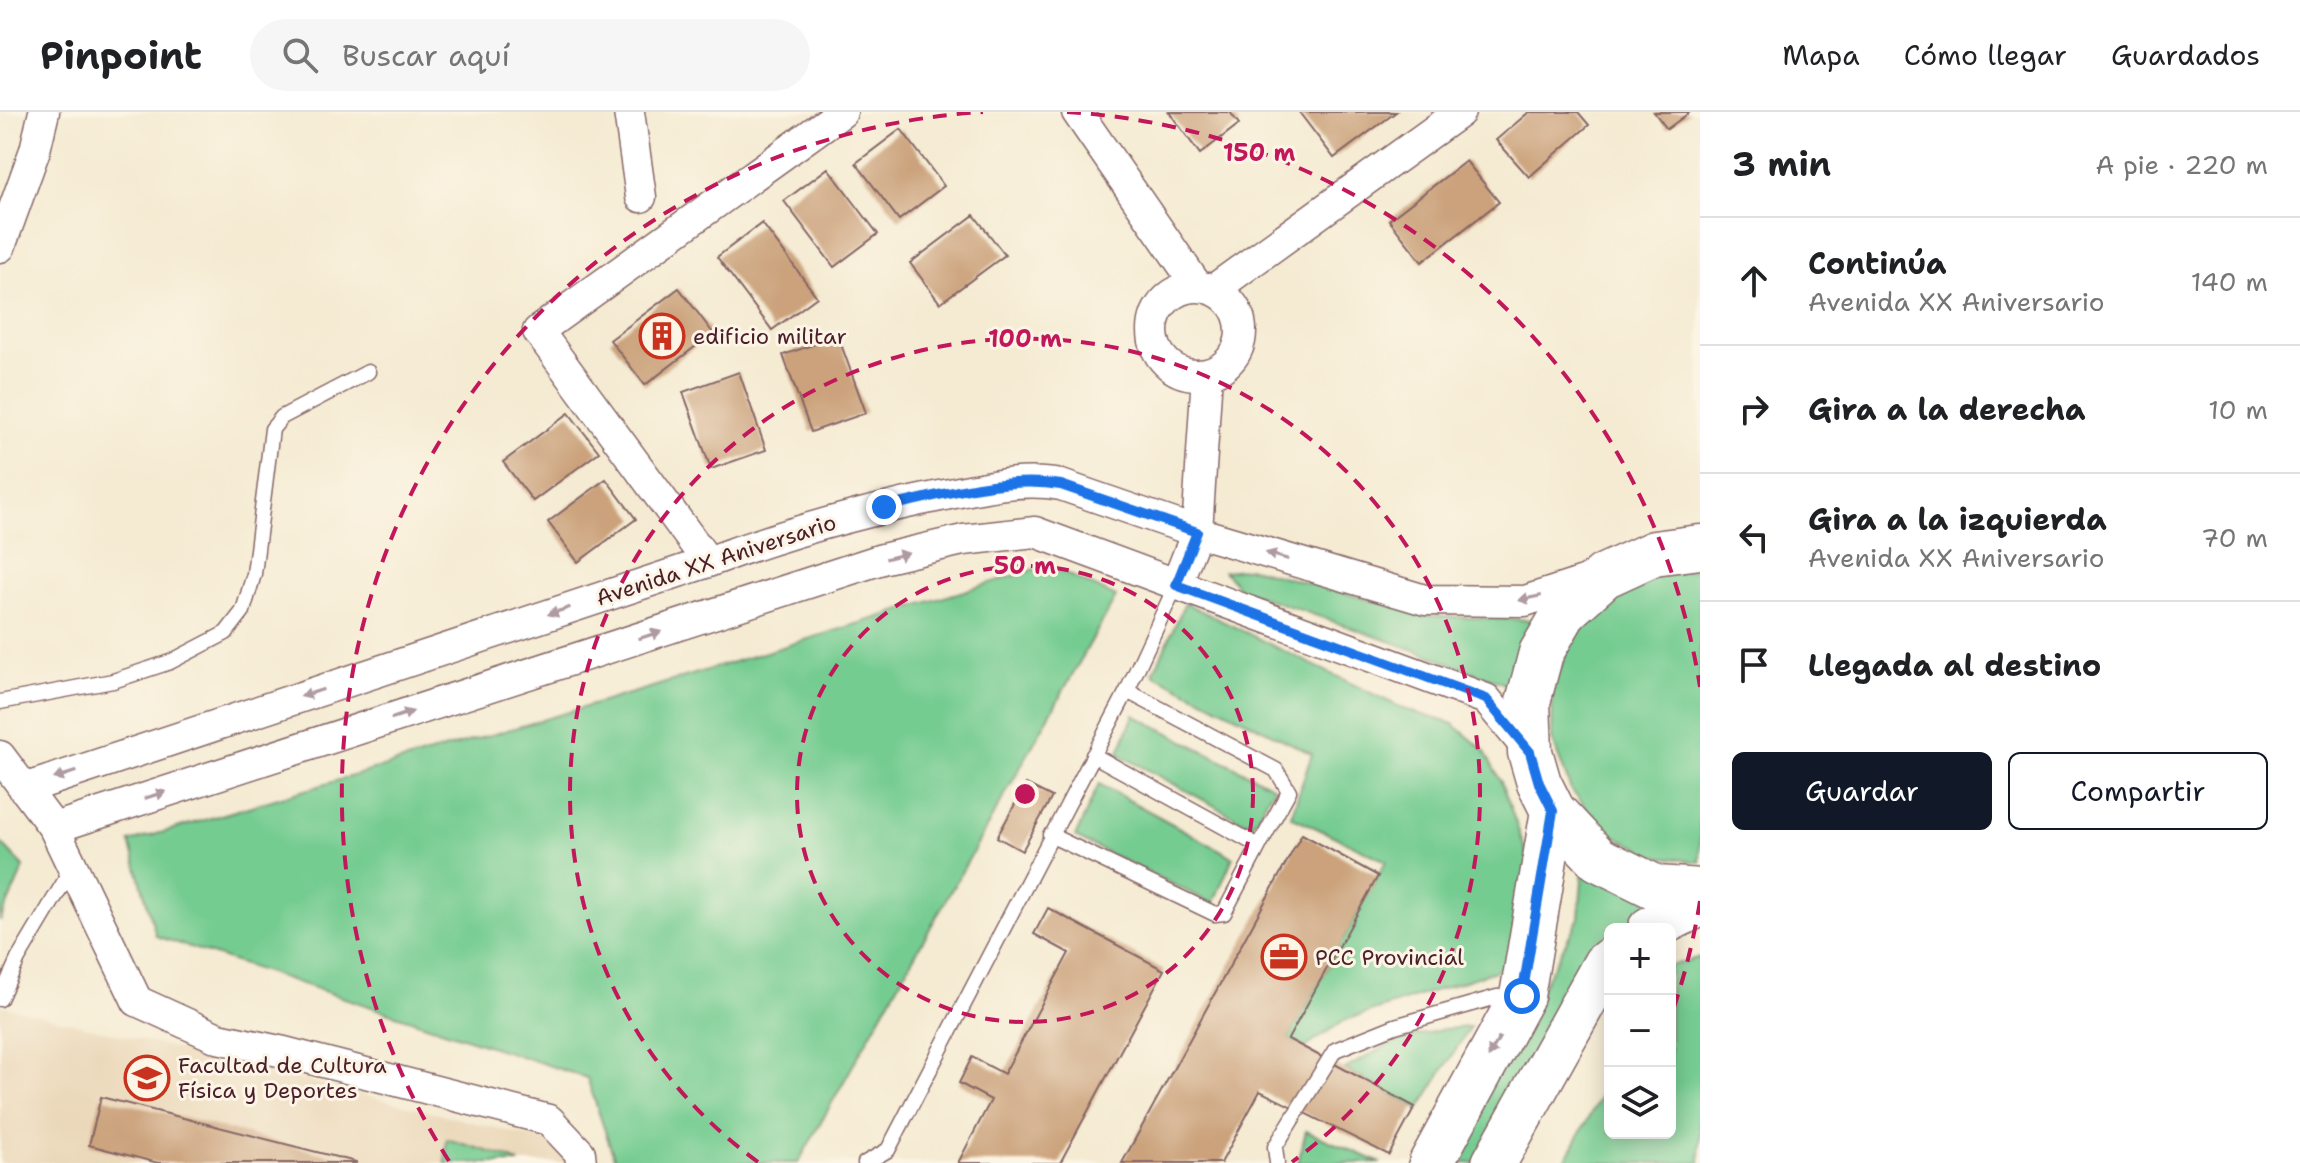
<!DOCTYPE html>
<html lang="es">
<meta charset="utf-8">
<style>
:root{--surface:#fff;--page:#f6f6f6;--text:#202124;--muted:#757577;--line:#e0e0e0;--accent:#111827}
body{margin:0;font-family:"Shantell Sans",sans-serif;background:var(--page);color:var(--text)}
.controls{position:absolute;right:24px;bottom:24px;display:grid;overflow:hidden;border-radius:12px;box-shadow:0 4px 20px #0003}
.controls button{width:72px;height:72px;display:grid;place-items:center;padding:0;border:0;border-bottom:2px solid var(--line);background:var(--surface);color:var(--text);font:40px sans-serif}
.stop{position:absolute;width:24px;height:24px;margin:-18px;border:6px solid #1a73e8;border-radius:50%;background:#fff}
.stop.end{background:#1a73e8;border-color:#fff;box-shadow:0 2px 8px #0008}
.list{margin:0;padding:0;list-style:none}
h2{display:flex;justify-content:space-between;align-items:center;height:104px;margin:0;padding:0 32px;font-size:34px}
h2 small{font-size:26px;font-weight:400;color:var(--muted)}
.list li{display:grid;grid-template-columns:52px 1fr auto;gap:24px;align-items:center;box-sizing:border-box;height:128px;padding:0 32px;border-top:2px solid var(--line)}
.list b{display:block;font-size:30px;white-space:nowrap}
.list p{margin:0;font-size:26px;white-space:nowrap;color:var(--muted)}
.list em{font-size:26px;font-style:normal;color:var(--muted)}
.actions{display:flex;gap:16px;padding:24px 32px}
.actions a{flex:1;padding:18px 0;border:2px solid var(--accent);border-radius:12px;text-align:center;font-size:28px;color:var(--accent)}
.actions .main{background:var(--accent);color:#fff}
.icon{flex:none;width:44px;height:44px;fill:none;stroke:currentColor;stroke-width:2;stroke-linecap:round;stroke-linejoin:round}
.map{position:relative;flex:none;width:1700px;height:1051px;overflow:hidden}
header{display:flex;align-items:center;gap:48px;box-sizing:border-box;height:112px;padding:0 40px;background:var(--surface);border-bottom:2px solid var(--line)}
header strong{font-size:38px}
nav{display:flex;gap:44px;margin-inline-start:auto;font-size:28px}
.search{width:560px;height:72px;background:var(--page);display:flex;align-items:center;gap:20px;box-sizing:border-box;padding:0 28px;border-radius:44px;color:var(--muted);font-size:30px}
main{display:flex}
aside{flex:1;background:var(--surface)}
.map>svg:first-child{display:block}
.built{fill:#ebd8ba}
.green{fill:#75cc91;stroke:#60765e;stroke-width:2}
.building{fill:#cba27c}
.lines{fill:none;stroke-linecap:round;stroke-linejoin:round}
.service-casing{stroke:#866666;stroke-width:17}
.minor-casing{stroke:#866666;stroke-width:33}
.primary-casing{stroke:#866666;stroke-width:47}
.service{stroke:#fff;stroke-width:14}
.minor{stroke:#fff;stroke-width:30}
.primary{stroke:#fff;stroke-width:44}
.oneway{fill:#ae9aa0}
.route{stroke:#1a73e8;stroke-width:10}
.ring{fill:none;stroke:#c2185b;stroke-width:4;stroke-dasharray:14 10}
.labels{text-anchor:middle;dominant-baseline:central;stroke-width:6;stroke-linejoin:round;paint-order:stroke}
.poi-label{font-size:22px;fill:#4a1f2b;stroke:#fcf5e5;text-anchor:start}
.street-label{font-size:22px;fill:#4a1f2b;stroke:#fcf5e5}
.centre{fill:#c2185b;stroke:#fcf5e5;stroke-width:4}
.ring-label{font-size:24px;text-anchor:middle;font-weight:bold;fill:#c2185b;stroke:#fcf5e5;stroke-width:6;stroke-linejoin:round;paint-order:stroke}
</style>
<header>
<strong>Pinpoint</strong>
<div class="search"><svg class="icon" aria-label="search" viewBox="0 0 24 24"><circle cx="10" cy="10" r="6"/><path d="M15 15l6 6"/></svg>Buscar aquí</div>
<nav><a>Mapa</a><a>Cómo llegar</a><a>Guardados</a></nav>
</header>
<main>
<div class="map">
<svg width="1700" height="1051" viewBox="0 0 1700 1051">
<rect width="100%" height="100%" fill="#fcf5e5"/>
<filter id="ink" filterUnits="userSpaceOnUse"><feTurbulence type="fractalNoise" baseFrequency=".0125" numOctaves="2"/><feDisplacementMap in="SourceGraphic" scale="16" xChannelSelector="R" yChannelSelector="G"/><feConvolveMatrix kernelMatrix="1 2 1 2 8 2 1 2 1" color-interpolation-filters="sRGB"/></filter>
<filter id="wash" filterUnits="userSpaceOnUse"><feTurbulence type="fractalNoise" baseFrequency=".006" numOctaves="4" result="noise"/><feDisplacementMap in="SourceGraphic" scale="32" xChannelSelector="R" yChannelSelector="G"/><feGaussianBlur stdDeviation="1.8" result="paint"/><feColorMatrix in="noise" values="0 0 0 0 0 0 0 0 0 0 0 0 0 0 0 0 0 1.4 0 .05"/><feComposite in="paint" operator="in"/></filter>
<g filter="url(#wash)">
<rect width="100%" height="100%" fill="#f5ebd3"/>
<path class="built" d="M0,893L588,1039L585,1051H0Z"/>
<path class="green" d="M1048,453L1116,485L798,1051H616L587,966L156,824L130,730L646,577Z
M1251,456L1430,504L1531,508L1513,575L1429,543L1240,477L1224,459Z
M1700,458V750L1655,744L1606,719L1571,678L1552,627L1553,573L1574,523L1611,484L1661,460Z
M1185,491L1404,597L1453,612L1484,638L1501,670L1534,762L1522,819L1501,857L1343,909L1305,936L1288,927L1386,749L1291,704L1312,642L1153,562Z
M1134,603L1274,675L1252,714L1118,642Z
M1099,672L1233,745L1213,792L1075,725Z
M0,730L24,755L0,809Z
M1583,755L1662,785L1622,817H1610V825L1482,1051H1448L1579,806Z
M1700,845V1051H1564L1610,966V1021H1670V854Z
M1470,915L1419,997L1345,957L1395,929L1444,917Z
M1306,1019L1381,1051H1298Z
M447,1027L507,1045L519,1051H445Z"/>
<g id="blocks">
<path class="building" d="M1169,0H1230L1239,12L1200,42Z
M1299,0H1396L1334,46Z
M1529,0H1578L1589,13L1529,65L1496,28Z
M1654,0H1690L1667,17Z
M901,17L944,74L899,108L856,51Z
M1466,49L1499,90L1422,150L1389,108Z
M828,56L878,122L834,155L784,89Z
M974,103L1005,143L940,191L910,151Z
M762,111L817,185L772,218L717,145Z
M679,176L713,221L645,273L610,228Z
M838,224L866,301L811,320L783,243Z
M739,260L766,338L711,357L683,280Z
M569,301L599,340L533,389L503,350Z
M606,367L636,407L578,450L548,410Z
M1026,672L1052,685L1022,739L997,725Z
M1302,722L1378,764L1288,927L1415,995L1389,1043L1260,979L1221,1051H1122Z
M1048,796L1164,858L1060,1051H958L991,988L959,971L972,945L1004,962L1069,841L1034,822Z
M101,985L356,1050V1051H158L89,1033Z"/>
</g>
</g>
<g filter="url(#ink)">
<use href="#blocks" fill-opacity="0" stroke="#866666" stroke-width="2"/>
<g class="lines">
<g class="service-casing">
<path id="service" d="M0,590L113,569L170,550L226,521L243,499L254,462L272,317L282,305L368,260
M1093,643L1259,734L1289,679L1276,658L1127,579
M1050,723L1215,802L1224,801L1259,734
M0,887L18,847L73,755
M865,1051L888,1038L1127,579L1176,473
M1277,1051L1275,1035L1335,938L1395,914L1497,885L1514,884"/>
</g>
<g class="minor-casing">
<path id="minor" d="M629,0L641,85
M1077,0L1198,175
M0,135L35,38L44,0
M1153 219a44 44 0 1 1 88 0a44 44 0 1 1-88 0Z
M1213,178L1460,0
M708,450L538,219L842,0
M1176,473L1197,420L1207,262
M0,644L54,716L137,889L218,926L284,940L549,1008L580,1041L581,1051
M24,677L708,450C785,421 864,399 945,383C983,375 1023,366 1061,373L1197,420L1425,488L1525,489L1593,467
M54,716L882,447L963,428L1035,420L1486,587L1530,640"/>
</g>
<g class="primary-casing">
<path id="primary" d="M1700,435L1654,441L1604,464L1566,498L1541,541L1528,590L1530,640L1539,671L1553,699L1598,747L1657,776L1700,779
M1650,817L1700,792
M1431,1051L1522,884L1553,699
M1494,1051L1605,852L1610,848"/>
</g>
<use href="#service" class="service"/>
<use href="#minor" class="minor"/>
<use href="#primary" class="primary"/>
</g>
<defs><path id="oneway-solid" d="M-6-.8H1V-3.2L6.5 0L1 3.2V.8H-6Z" transform="scale(2)"/></defs>
<g class="oneway">
<use href="#oneway-solid" transform="translate(897 444) rotate(-14)"/>
<use href="#oneway-solid" transform="translate(1277 444) rotate(-163)"/>
<use href="#oneway-solid" transform="translate(1530 486) rotate(168)"/>
<use href="#oneway-solid" transform="translate(559 499) rotate(162)"/>
<use href="#oneway-solid" transform="translate(650 523) rotate(-18)"/>
<use href="#oneway-solid" transform="translate(312 581) rotate(162)"/>
<use href="#oneway-solid" transform="translate(402 603) rotate(-18)"/>
<use href="#oneway-solid" transform="translate(65 663) rotate(162)"/>
<use href="#oneway-solid" transform="translate(155 683) rotate(-18)"/>
<use href="#oneway-solid" transform="translate(1494 935) rotate(119)"/>
</g>
</g>
<g class="lines" filter="url(#ink)">
<path class="route" d="M884,395C940,384 1004,363 1061,373L1197,420L1176,473L1486,587L1530,640L1539,671L1553,699L1522,884"/>
</g>
<g class="ring">
<circle cx="1025" cy="682" r="228"/>
<path d="M758 1050A455 455 0 1 1 1292 1050"/>
<path d="M1700 789A683 683 0 0 1 1671 904M449 1049A683 683 0 0 1 983 0M1067 0A683 683 0 0 1 1700 575"/>
</g>
<defs>
<g id="building-ring" transform="scale(2.3)"><circle r="9.5" fill="#fcf5e5" stroke="#c8321e" stroke-width="1.5"/><path d="M-4-6H4V6H1V3H-1V6H-4ZM-2.5-4.3h1.7v1.8h-1.7ZM.8-4.3h1.7v1.8H.8ZM-2.5-1h1.7V.8h-1.7ZM.8-1h1.7V.8H.8Z" fill="#c8321e"/></g>
<g id="office-ring" transform="scale(2.3)"><circle r="9.5" fill="#fcf5e5" stroke="#c8321e" stroke-width="1.5"/><path d="M-6-3h4V-5.5h4V-3h4V5H-6ZM-1-4.5V-3h2v-1.5ZM-6 0V1H6V0Z" fill="#c8321e"/></g>
<g id="university-ring" transform="scale(2.3)"><circle r="9.5" fill="#fcf5e5" stroke="#c8321e" stroke-width="1.5"/><path d="M0-5L7-2L0 1L-7-2ZM-4 1L0 2.5L4 1V4Q0 6-4 4Z" fill="#c8321e"/></g>
</defs>
<g fill-rule="evenodd">
<use href="#building-ring" x="662" y="224"/>
<use href="#office-ring" x="1284" y="845"/>
<use href="#university-ring" x="147" y="966"/>
</g>
<g class="labels">
<g class="poi-label">
<text x="693" y="224">edificio militar</text>
<text x="1315" y="845">PCC Provincial</text>
<text x="178" y="953">Facultad de Cultura<tspan x="178" dy="25">Física y Deportes</tspan></text>
</g>
<g class="street-label">
<text transform="translate(716 448) rotate(-18)">Avenida XX Aniversario</text>
</g>
</g>
<circle cx="1025" cy="682" r="12" class="centre"/>
<g class="ring-label">
<text x="1259" y="49">150 m</text>
<text x="1025" y="235">100 m</text>
<text x="1025" y="462">50 m</text>
</g>
</svg>
<div class="controls">
<button>+</button>
<button>−</button>
<button><svg class="icon" aria-label="layers" viewBox="0 0 24 24"><path d="M12 4l9 5-9 5-9-5zM3 14l9 5 9-5"/></svg></button>
</div>
<div class="stop" style="left:1522px;top:884px"></div>
<div class="stop end" style="left:884px;top:395px"></div>
</div>
<aside>
<h2>3 min<small>A pie · 220 m</small></h2>
<ul class="list">
<li><svg class="icon" aria-label="ahead" viewBox="0 0 24 24"><path d="M12 20V5M6 11l6-6 6 6"/></svg><div><b>Continúa</b><p>Avenida XX Aniversario</p></div><em>140 m</em></li>
<li><svg class="icon" aria-label="right" viewBox="0 0 24 24"><path d="M7 20v-9h11M14 6l5 5-5 5"/></svg><div><b>Gira a la derecha</b></div><em>10 m</em></li>
<li><svg class="icon" aria-label="left" viewBox="0 0 24 24"><path d="M17 20v-9H6M10 6l-5 5 5 5"/></svg><div><b>Gira a la izquierda</b><p>Avenida XX Aniversario</p></div><em>70 m</em></li>
<li><svg class="icon" aria-label="arrive" viewBox="0 0 24 24"><path d="M6 21V4h12l-3 4 3 4H6"/></svg><div><b>Llegada al destino</b></div></li>
</ul>
<div class="actions"><a class="main">Guardar</a><a>Compartir</a></div>
</aside>
</main>
